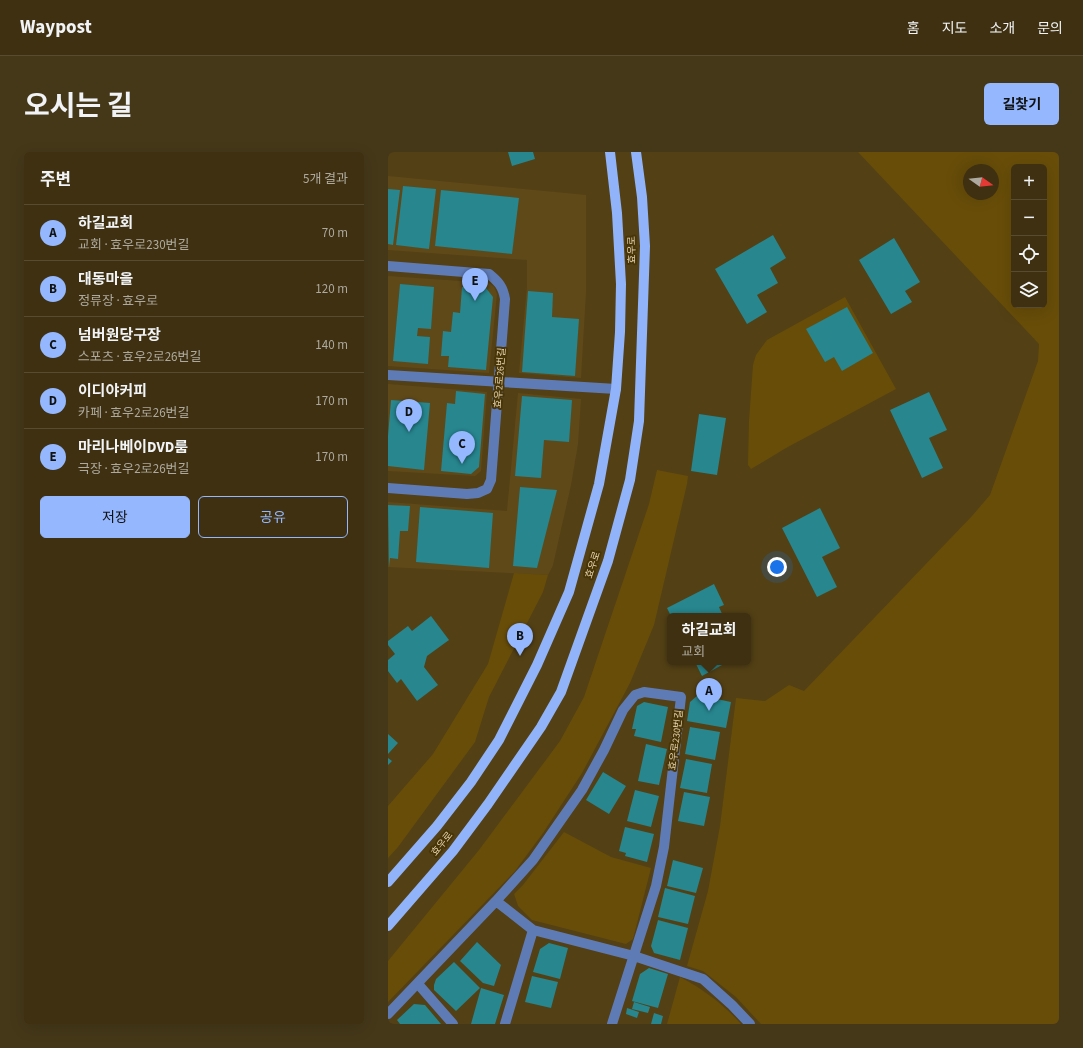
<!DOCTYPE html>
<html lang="ko">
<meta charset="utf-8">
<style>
:root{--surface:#3e3010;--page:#453819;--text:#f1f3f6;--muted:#ada99f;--line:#574b30;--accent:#94b7fd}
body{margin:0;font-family:"Source Sans 3","Noto Sans KR",sans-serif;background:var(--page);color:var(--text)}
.controls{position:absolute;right:12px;top:12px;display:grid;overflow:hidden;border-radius:6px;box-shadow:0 4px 16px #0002}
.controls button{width:36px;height:36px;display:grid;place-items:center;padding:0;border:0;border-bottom:1px solid var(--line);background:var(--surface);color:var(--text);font:20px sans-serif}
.compass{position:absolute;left:575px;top:12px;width:36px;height:36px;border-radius:50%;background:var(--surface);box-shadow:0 4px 16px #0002;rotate:105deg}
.you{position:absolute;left:389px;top:415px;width:14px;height:14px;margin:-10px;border:3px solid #fff;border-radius:50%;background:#1a73e8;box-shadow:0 0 0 6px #1a73e833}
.badge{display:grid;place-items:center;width:26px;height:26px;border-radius:50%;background:var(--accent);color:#111;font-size:13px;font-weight:700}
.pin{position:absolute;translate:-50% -33px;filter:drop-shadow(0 1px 2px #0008)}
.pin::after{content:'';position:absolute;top:21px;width:14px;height:12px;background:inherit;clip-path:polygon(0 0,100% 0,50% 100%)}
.popup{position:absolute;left:279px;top:461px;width:84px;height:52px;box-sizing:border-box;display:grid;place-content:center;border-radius:6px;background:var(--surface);filter:drop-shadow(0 1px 3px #0005);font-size:13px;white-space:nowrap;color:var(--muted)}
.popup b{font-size:15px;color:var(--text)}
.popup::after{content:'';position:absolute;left:50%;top:100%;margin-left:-8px;border:8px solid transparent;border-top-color:var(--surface)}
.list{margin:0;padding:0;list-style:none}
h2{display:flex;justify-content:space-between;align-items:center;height:52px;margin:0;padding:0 16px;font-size:17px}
h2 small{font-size:13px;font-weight:400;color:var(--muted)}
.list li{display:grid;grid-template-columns:26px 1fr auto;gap:12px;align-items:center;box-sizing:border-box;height:56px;padding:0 16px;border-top:1px solid var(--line)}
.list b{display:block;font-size:15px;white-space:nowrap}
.list p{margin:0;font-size:13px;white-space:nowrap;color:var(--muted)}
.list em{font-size:13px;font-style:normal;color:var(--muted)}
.actions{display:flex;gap:8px;padding:12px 16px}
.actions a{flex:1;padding:9px 0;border:1px solid var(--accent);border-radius:6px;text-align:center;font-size:14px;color:var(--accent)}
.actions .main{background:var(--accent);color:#111}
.icon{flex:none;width:22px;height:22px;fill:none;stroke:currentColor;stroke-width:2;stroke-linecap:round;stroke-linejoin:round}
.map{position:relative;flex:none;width:671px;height:872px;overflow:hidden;border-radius:6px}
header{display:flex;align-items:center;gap:24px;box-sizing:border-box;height:56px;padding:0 20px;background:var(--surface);border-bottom:1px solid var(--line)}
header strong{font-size:19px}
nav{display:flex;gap:22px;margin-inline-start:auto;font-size:14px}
.intro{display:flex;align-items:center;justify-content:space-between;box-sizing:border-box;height:96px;padding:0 24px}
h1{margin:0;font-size:28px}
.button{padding:10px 18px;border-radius:6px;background:var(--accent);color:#111;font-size:14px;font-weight:700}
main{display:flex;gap:24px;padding:0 24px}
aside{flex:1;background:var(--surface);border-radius:6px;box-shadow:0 4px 16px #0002}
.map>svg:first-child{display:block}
.built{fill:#5f4919}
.green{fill:#684d09;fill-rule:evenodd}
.building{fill:#27868e}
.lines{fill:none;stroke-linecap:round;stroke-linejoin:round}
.minor{stroke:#5f7bb5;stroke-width:10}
.major{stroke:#90b3f9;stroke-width:10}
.labels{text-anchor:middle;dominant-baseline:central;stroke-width:4;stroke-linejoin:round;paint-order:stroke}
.street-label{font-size:10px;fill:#e5d2ad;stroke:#483508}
</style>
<header>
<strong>Waypost</strong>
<nav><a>홈</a><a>지도</a><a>소개</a><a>문의</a></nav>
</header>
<div class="intro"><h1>오시는 길</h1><a class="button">길찾기</a></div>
<main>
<aside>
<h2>주변<small>5개 결과</small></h2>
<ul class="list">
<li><span class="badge">A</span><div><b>하길교회</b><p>교회 · 효우로230번길</p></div><em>70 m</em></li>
<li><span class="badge">B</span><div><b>대동마을</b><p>정류장 · 효우로</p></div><em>120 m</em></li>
<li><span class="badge">C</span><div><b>넘버원당구장</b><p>스포츠 · 효우2로26번길</p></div><em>140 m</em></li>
<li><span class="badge">D</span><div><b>이디야커피</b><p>카페 · 효우2로26번길</p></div><em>170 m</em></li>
<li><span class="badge">E</span><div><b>마리나베이DVD룸</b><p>극장 · 효우2로26번길</p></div><em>170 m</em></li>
</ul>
<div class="actions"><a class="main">저장</a><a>공유</a></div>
</aside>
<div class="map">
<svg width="671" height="872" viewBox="0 0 671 872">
<rect width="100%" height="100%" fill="#534015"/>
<path class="built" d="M0,24L198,43V140L193,226L131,221L139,134V108L0,98Z
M0,124L101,131L106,135L109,142L101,221L0,214Z
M0,232L99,240L93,319L87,324L0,319Z
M130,241L193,247L190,292L183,333L165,413L160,423L0,415V350L119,359Z"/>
<path class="green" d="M470,0H671V872H373L348,845L315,819L299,814L320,739L332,674L348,546L377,549L401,533L416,539L584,364L602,343L650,209L651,192ZM626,15H656V153H626ZM581,18H605V42H581Z
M457,145L508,237L398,296L363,317L360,313L361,269L365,213L368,203L379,188Z
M269,318L300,324L299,332L266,473L242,531L194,621L155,681L127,719L0,850V809L91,698L172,589L196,545L261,352Z
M126,421L160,423L155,440L101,545L87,590L10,695L0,706V654L45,602L100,512Z
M176,680L223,705L263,716L245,787L238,792L144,768L130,754L126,742L135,733Z
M292,825C315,837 335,852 353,872H279Z"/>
<path class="building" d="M120,0H145L147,7L124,14Z
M15,34L48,37L41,97L8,93Z
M0,37L12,38L5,93L0,92Z
M53,38L131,46L124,102L47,94Z
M385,83L398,106L382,116L390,131L369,143L379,160L359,172L327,117Z
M506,86L532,130L517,139L524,150L503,162L471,108Z
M12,132L46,135L43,177L30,176L29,184L42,185L40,212L5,209Z
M74,135L98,136L105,145L98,218L60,215L61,204H53L55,179L63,180L65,160L72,161Z
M140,139L165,141L164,165L191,167L187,224L134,220Z
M459,155L485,201L454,219L446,205L437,210L418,177Z
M68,239L97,242L91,315L83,322L53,319L59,251L67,252Z
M541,240L559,278L541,286L555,316L534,326L502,258Z
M134,244L184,248L181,290L156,288L153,326L127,324Z
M3,248L42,251L36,318L0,314V284Z
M311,262L338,266L329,323L303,319Z
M132,335L169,338L149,416L125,414Z
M0,353L22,354L20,379H12L10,407L2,406L1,415Z
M32,355L105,361L101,416L28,410Z
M432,356L452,396L434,405L449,435L429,445L394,376Z
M326,432L336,453L331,455L335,464H283L279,456Z
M43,464L61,488L39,504L36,515L50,533L29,549L13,527L9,531L0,519V508L7,502L0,493V489L20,474L24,479Z
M307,510H333L334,513L314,524Z
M310,543L343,550L338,576L299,569L302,550Z
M256,550L280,555L273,590L246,584L248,577H244L249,554Z
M302,575L332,580L327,608L297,602Z
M0,582L10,591L0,602Z
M258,592L279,597L271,633L250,629Z
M0,606L4,609L0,613Z
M298,607L324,612L319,641L292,636Z
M215,620L238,634L221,662L198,648Z
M247,638L271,644L263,675L239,669Z
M296,640L322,645L316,674L290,669Z
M237,675L266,682L259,710L237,704L238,701L231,699Z
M285,708L315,716L308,741L279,734Z
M277,736L307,744L300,772L270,765Z
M270,768L300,776L292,808L266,801L263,794Z
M89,790L113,813L106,834L95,831L72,809Z
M161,791L180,796L172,827L145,820L152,797Z
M66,810L92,836L68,859L46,838V833L48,827Z
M261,816L280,822L270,856L244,849L252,822Z
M144,824L170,830L163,856L137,850Z
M93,836L116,843L107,872H83Z
M246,850L262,855L260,861L244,857Z
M26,852L37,853L53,872H12L9,868Z
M239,856L251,860L249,866L238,862Z
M266,861L275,864L273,872H263Z"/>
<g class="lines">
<path class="minor" d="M0,114L101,122C111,130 115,135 117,147L103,328L99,337L90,341L79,342L0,336
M0,223L228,237
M108,749L145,778L246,804L315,827L344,853L362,872
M30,832L65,872
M0,862L108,749L145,708L194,638L216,598L235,558L247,543L256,540L293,545L276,695L268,734L224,872
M117,872L145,778"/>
<path class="major" d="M0,730L49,674L83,630L111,588L149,513L181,440L211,332L228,237L232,180L233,132L229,61L222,0
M0,774L65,699L100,652L153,575L173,540L220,409L242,328L251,269L257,94L254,45L248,0"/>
</g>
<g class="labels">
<g class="street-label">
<text transform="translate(244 98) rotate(-91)">효우로</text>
<text transform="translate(112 226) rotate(-86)">효우2로26번길</text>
<text transform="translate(205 413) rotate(-72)">효우로</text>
<text transform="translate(288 588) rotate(-83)">효우로230번길</text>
<text transform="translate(54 692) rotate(-51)">효우로</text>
</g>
</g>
</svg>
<div class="controls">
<button>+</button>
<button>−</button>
<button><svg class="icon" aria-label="locate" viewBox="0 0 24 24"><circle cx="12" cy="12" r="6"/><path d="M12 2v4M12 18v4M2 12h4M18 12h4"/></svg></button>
<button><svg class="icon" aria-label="layers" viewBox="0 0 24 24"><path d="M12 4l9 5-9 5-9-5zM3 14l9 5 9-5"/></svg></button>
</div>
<svg class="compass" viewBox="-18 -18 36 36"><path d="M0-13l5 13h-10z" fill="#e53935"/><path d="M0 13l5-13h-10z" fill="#ada99f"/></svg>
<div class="you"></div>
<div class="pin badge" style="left:321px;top:559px">A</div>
<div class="popup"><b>하길교회</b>교회</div>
<div class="pin badge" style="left:132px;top:504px">B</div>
<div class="pin badge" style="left:74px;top:312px">C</div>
<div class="pin badge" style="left:21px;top:280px">D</div>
<div class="pin badge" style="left:87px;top:149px">E</div>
</div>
</main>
